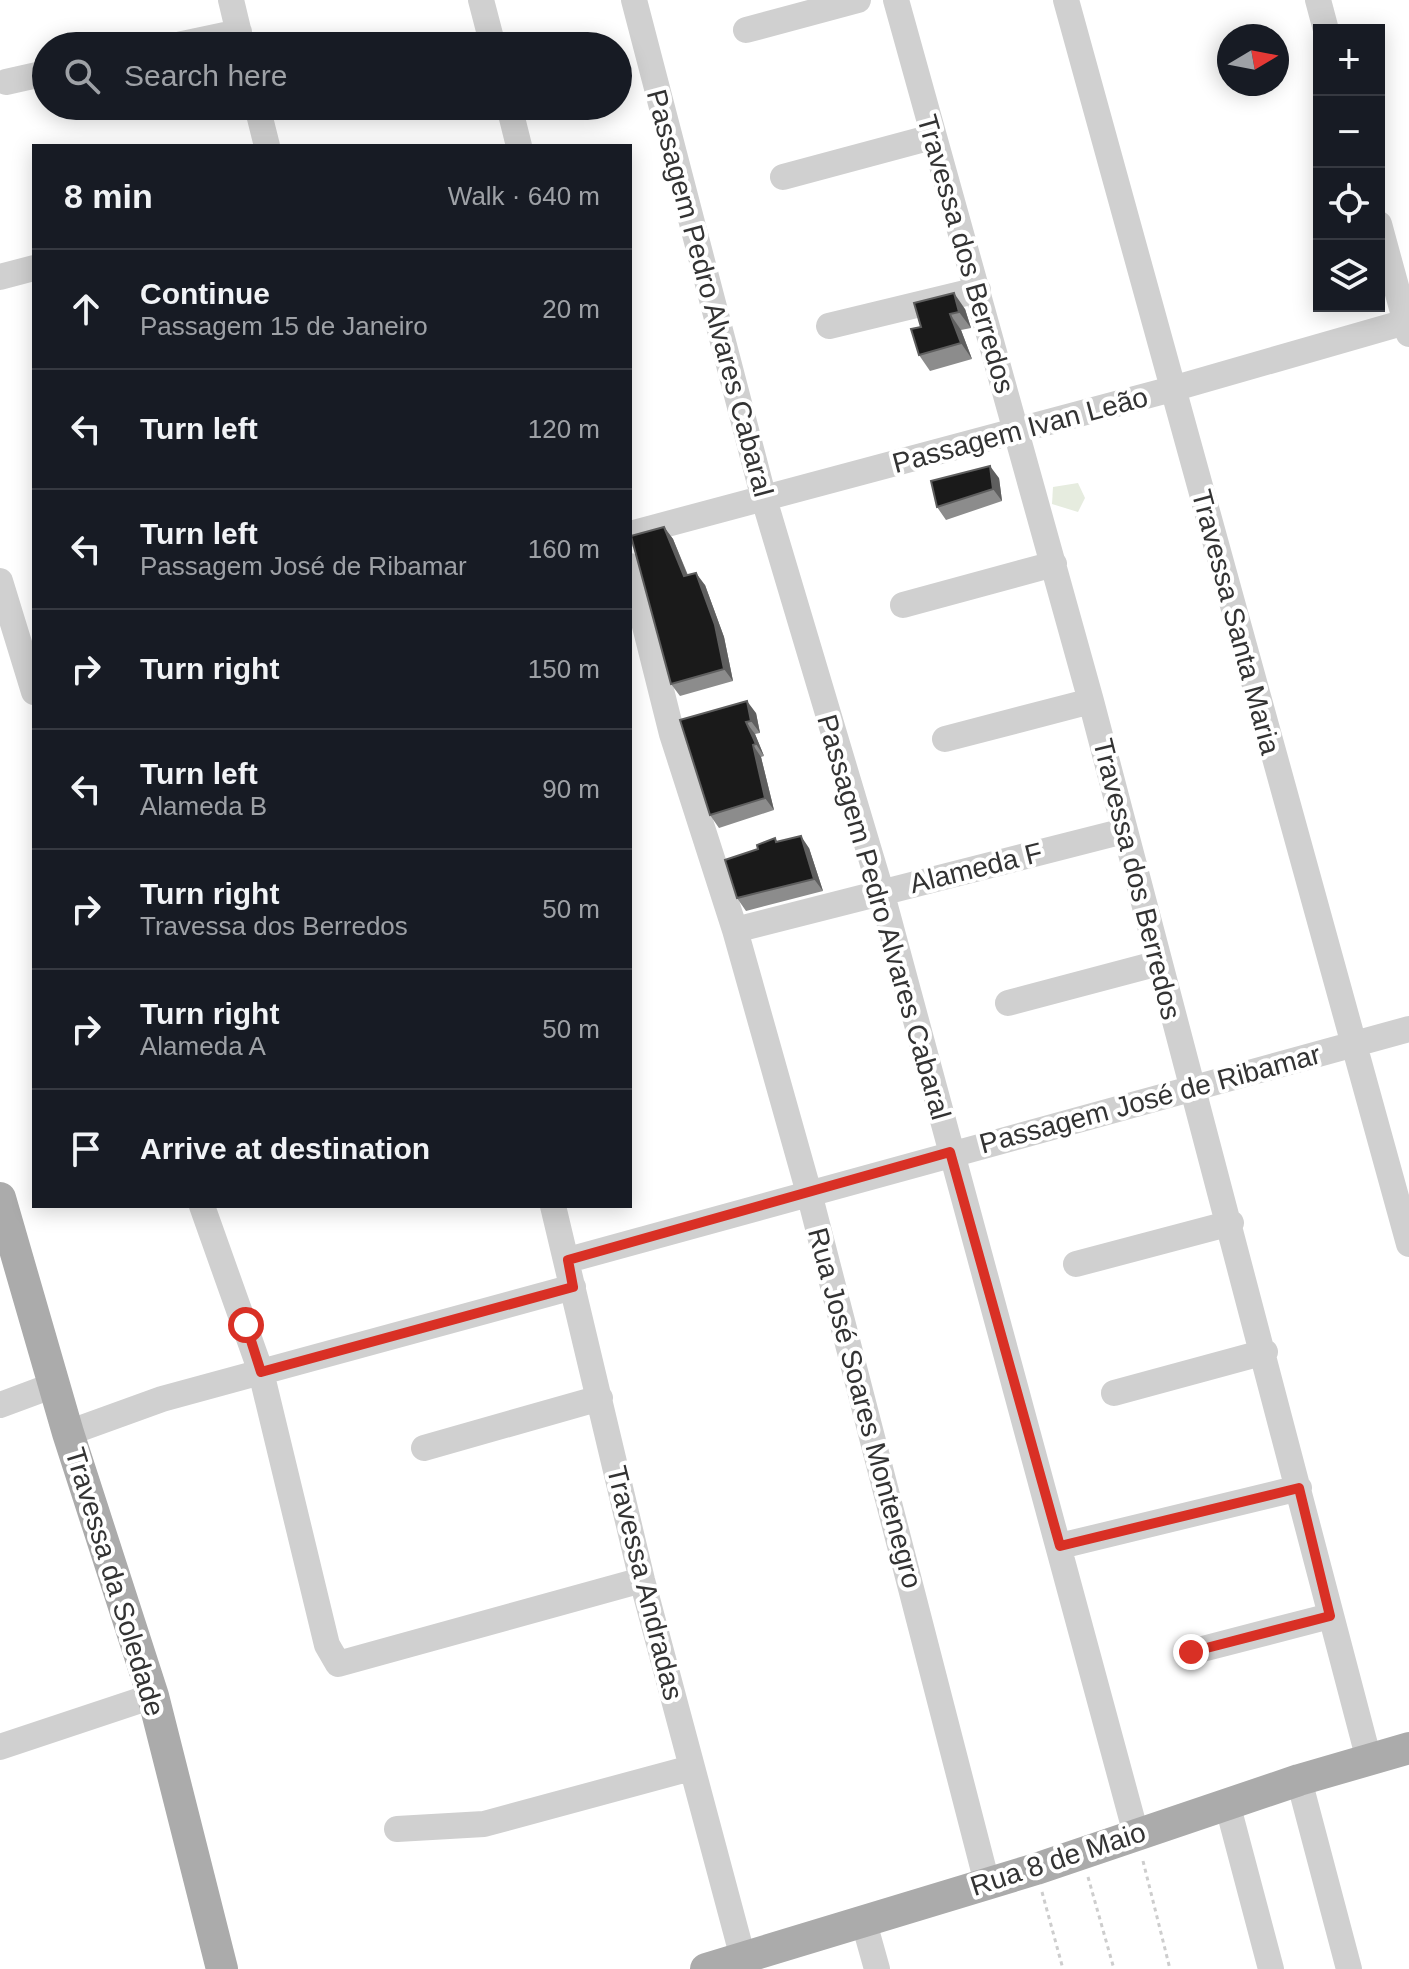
<!DOCTYPE html>
<meta charset="utf-8">
<style>
:root{--surface:#171b24;--page:#242831;--text:#f1f3f6;--muted:#9ea1a6;--line:#363941}
body{margin:0;font-family:Helvetica,sans-serif;background:var(--page);color:var(--text)}
.controls{position:absolute;right:24px;top:24px;display:grid;overflow:hidden;border-radius:0px;box-shadow:0 4px 20px #0003}
.controls button{width:72px;height:72px;display:grid;place-items:center;padding:0;border:0;border-bottom:2px solid var(--line);background:var(--surface);color:var(--text);font:40px sans-serif}
.compass{position:absolute;left:1217px;top:24px;width:72px;height:72px;border-radius:50%;background:var(--surface);box-shadow:0 4px 20px #0003;rotate:80deg}
.stop{position:absolute;width:24px;height:24px;margin:-18px;border:6px solid #d93025;border-radius:50%;background:#fff}
.stop.end{background:#d93025;border-color:#fff;box-shadow:0 2px 8px #0008}
.list{margin:0;padding:0;list-style:none}
h2{display:flex;justify-content:space-between;align-items:center;height:104px;margin:0;padding:0 32px;font-size:34px}
h2 small{font-size:26px;font-weight:400;color:var(--muted)}
.list li{display:grid;grid-template-columns:52px 1fr auto;gap:24px;align-items:center;box-sizing:border-box;height:120px;padding:0 32px;border-top:2px solid var(--line)}
.list b{display:block;font-size:30px;white-space:nowrap}
.list p{margin:0;font-size:26px;white-space:nowrap;color:var(--muted)}
.list em{font-size:26px;font-style:normal;color:var(--muted)}
.icon{flex:none;width:44px;height:44px;fill:none;stroke:currentColor;stroke-width:2;stroke-linecap:round;stroke-linejoin:round}
.map{position:relative;flex:none;width:1409px;height:1969px;overflow:hidden}
.search{position:absolute;background:var(--surface);box-shadow:0 4px 20px #0003;left:32px;top:32px;width:600px;height:88px;display:flex;align-items:center;gap:20px;box-sizing:border-box;padding:0 28px;border-radius:44px;color:var(--muted);font-size:30px}
.panel{position:absolute;background:var(--surface);box-shadow:0 4px 20px #0003;left:32px;top:144px;width:600px;height:1064px;border-radius:0px}
.map>svg:first-child{display:block}
.grass{fill:#e6ecdf}
.lines{fill:none;stroke-linecap:round;stroke-linejoin:round}
.path{stroke:#cdcdcd;stroke-width:3;stroke-dasharray:4 4;stroke-linecap:butt}
.minor{stroke:#d0d0d0;stroke-width:26}
.major{stroke:#ababab;stroke-width:32}
.wall{fill:#8c8c8c}
.shaded-wall{fill:#5f5f5f}
.building{fill:#1a1a1a;stroke:#5f5f5f;stroke-width:2}
.route{stroke:#d93025;stroke-width:10}
.labels{text-anchor:middle;dominant-baseline:central;stroke-width:8;stroke-linejoin:round;paint-order:stroke}
.street-label{font-size:28px;fill:#333;stroke:#fff}
</style>
<div class="map">
<svg width="1409" height="1969" viewBox="0 0 1409 1969">
<rect width="100%" height="100%" fill="#fff"/>
<path class="grass" d="M1078,483L1085,498L1078,512L1052,504L1053,487Z"/>
<g class="lines">
<path class="path" d="M1143,1861L1170,1969
M1088,1877L1114,1969
M1042,1892L1063,1969"/>
<path class="minor" d="M231,0L242,46
M481,0L493,46
M634,0L764,499L881,891L1136,1834
M896,0L1091,701L1369,1760
M1066,0L1409,1244
M1318,0L1326,30
M746,30L858,0
M173,46L239,32
M6,82L46,73
M257,106L267,146
M509,106L519,146
M783,177L932,137
M1379,224L1409,334
M0,277L34,268
M829,326L978,290
M630,534L1172,389L1409,321
M630,566L672,734L735,930L809,1193L987,1883
M0,581L34,692
M903,605L1054,564
M945,739L1091,701
M735,930L1124,831
M1008,1003L1159,963
M202,1206L261,1372L327,1645L338,1664L642,1580
M553,1206L642,1580L743,1958
M568,1260L1409,1029
M1076,1264L1231,1223
M1114,1393L1265,1352
M0,1405L54,1385
M68,1433L162,1399L573,1287
M424,1448L600,1398
M1060,1546L1299,1488
M1191,1652L1330,1616
M0,1747L153,1696
M1299,1780L1349,1969
M1227,1803L1271,1969
M397,1829L484,1824L691,1768
M863,1919L877,1969"/>
<path class="major" d="M0,1198L68,1433L153,1696L222,1969
M706,1969L1036,1869L1299,1780L1409,1748"/>
</g>
<path class="wall" d="M914,303L965,309L971,328L961,330L972,359L930,371L919,355L921,327Z
M999,478L1002,501L946,520L937,507Z
M664,527L673,539L688,575L705,585L724,637L733,681L680,696L671,684Z
M756,713L760,733L755,734L764,756L761,757L774,810L719,828L710,815L680,720Z
M778,842L809,848L823,891L746,911L737,898L758,849Z"/>
<path class="shaded-wall" d="M954,293L965,309L971,328L959,312Z
M950,314L961,330L972,359L961,343Z
M990,466L999,478L1002,501L993,489Z
M664,527L673,539L693,589L684,576Z
M696,573L705,585L724,637L733,681L724,669Z
M747,701L756,713L760,733L751,721Z
M746,722L755,734L764,756L756,744Z
M753,745L761,757L774,810L765,798Z
M801,836L809,848L823,891L814,879Z"/>
<path class="building" d="M954,293L959,312L950,314L961,343L919,355L911,329L921,327L914,303Z
M990,466L993,489L937,507L931,481Z
M664,527L684,576L696,573L715,625L724,669L671,684L631,536Z
M747,701L751,721L746,722L756,744L753,745L765,798L710,815L680,720Z
M801,836L814,879L737,898L725,860L758,849L757,845L775,838L776,842Z"/>
<g class="lines">
<path class="route" d="M246,1325L261,1372L573,1287L568,1260L950,1152L1060,1546L1299,1488L1330,1616L1191,1652"/>
</g>
<g class="labels">
<g class="street-label">
<text transform="translate(966 254) rotate(74)">Travessa dos Berredos</text>
<text transform="translate(710 293) rotate(75)">Passagem Pedro Alvares Cabaral</text>
<text transform="translate(1020 430) rotate(-15)">Passagem Ivan Leão</text>
<text transform="translate(1236 622) rotate(75)">Travessa Santa Maria</text>
<text transform="translate(976 868) rotate(-14)">Alameda F</text>
<text transform="translate(1137 879) rotate(76)">Travessa dos Berredos</text>
<text transform="translate(884 917) rotate(74)">Passagem Pedro Alvares Cabaral</text>
<text transform="translate(1150 1099) rotate(-15)">Passagem José de Ribamar</text>
<text transform="translate(865 1408) rotate(75)">Rua José Soares Montenegro</text>
<text transform="translate(115 1582) rotate(73)">Travessa da Soledade</text>
<text transform="translate(645 1583) rotate(76)">Travessa Andradas</text>
<text transform="translate(1058 1859) rotate(-18)">Rua 8 de Maio</text>
</g>
</g>
</svg>
<div class="controls">
<button>+</button>
<button>−</button>
<button><svg class="icon" aria-label="locate" viewBox="0 0 24 24"><circle cx="12" cy="12" r="6"/><path d="M12 2v4M12 18v4M2 12h4M18 12h4"/></svg></button>
<button><svg class="icon" aria-label="layers" viewBox="0 0 24 24"><path d="M12 4l9 5-9 5-9-5zM3 14l9 5 9-5"/></svg></button>
</div>
<svg class="compass" viewBox="-18 -18 36 36"><path d="M0-13l5 13h-10z" fill="#e53935"/><path d="M0 13l5-13h-10z" fill="#9ea1a6"/></svg>
<div class="stop" style="left:246px;top:1325px"></div>
<div class="stop end" style="left:1191px;top:1652px"></div>
<div class="search"><svg class="icon" aria-label="search" viewBox="0 0 24 24"><circle cx="10" cy="10" r="6"/><path d="M15 15l6 6"/></svg>Search here</div>
<section class="panel">
<h2>8 min<small>Walk · 640 m</small></h2>
<ul class="list">
<li><svg class="icon" aria-label="ahead" viewBox="0 0 24 24"><path d="M12 20V5M6 11l6-6 6 6"/></svg><div><b>Continue</b><p>Passagem 15 de Janeiro</p></div><em>20 m</em></li>
<li><svg class="icon" aria-label="left" viewBox="0 0 24 24"><path d="M17 20v-9H6M10 6l-5 5 5 5"/></svg><div><b>Turn left</b></div><em>120 m</em></li>
<li><svg class="icon" aria-label="left" viewBox="0 0 24 24"><path d="M17 20v-9H6M10 6l-5 5 5 5"/></svg><div><b>Turn left</b><p>Passagem José de Ribamar</p></div><em>160 m</em></li>
<li><svg class="icon" aria-label="right" viewBox="0 0 24 24"><path d="M7 20v-9h11M14 6l5 5-5 5"/></svg><div><b>Turn right</b></div><em>150 m</em></li>
<li><svg class="icon" aria-label="left" viewBox="0 0 24 24"><path d="M17 20v-9H6M10 6l-5 5 5 5"/></svg><div><b>Turn left</b><p>Alameda B</p></div><em>90 m</em></li>
<li><svg class="icon" aria-label="right" viewBox="0 0 24 24"><path d="M7 20v-9h11M14 6l5 5-5 5"/></svg><div><b>Turn right</b><p>Travessa dos Berredos</p></div><em>50 m</em></li>
<li><svg class="icon" aria-label="right" viewBox="0 0 24 24"><path d="M7 20v-9h11M14 6l5 5-5 5"/></svg><div><b>Turn right</b><p>Alameda A</p></div><em>50 m</em></li>
<li><svg class="icon" aria-label="arrive" viewBox="0 0 24 24"><path d="M6 21V4h12l-3 4 3 4H6"/></svg><div><b>Arrive at destination</b></div></li>
</ul>
</section>
</div>
